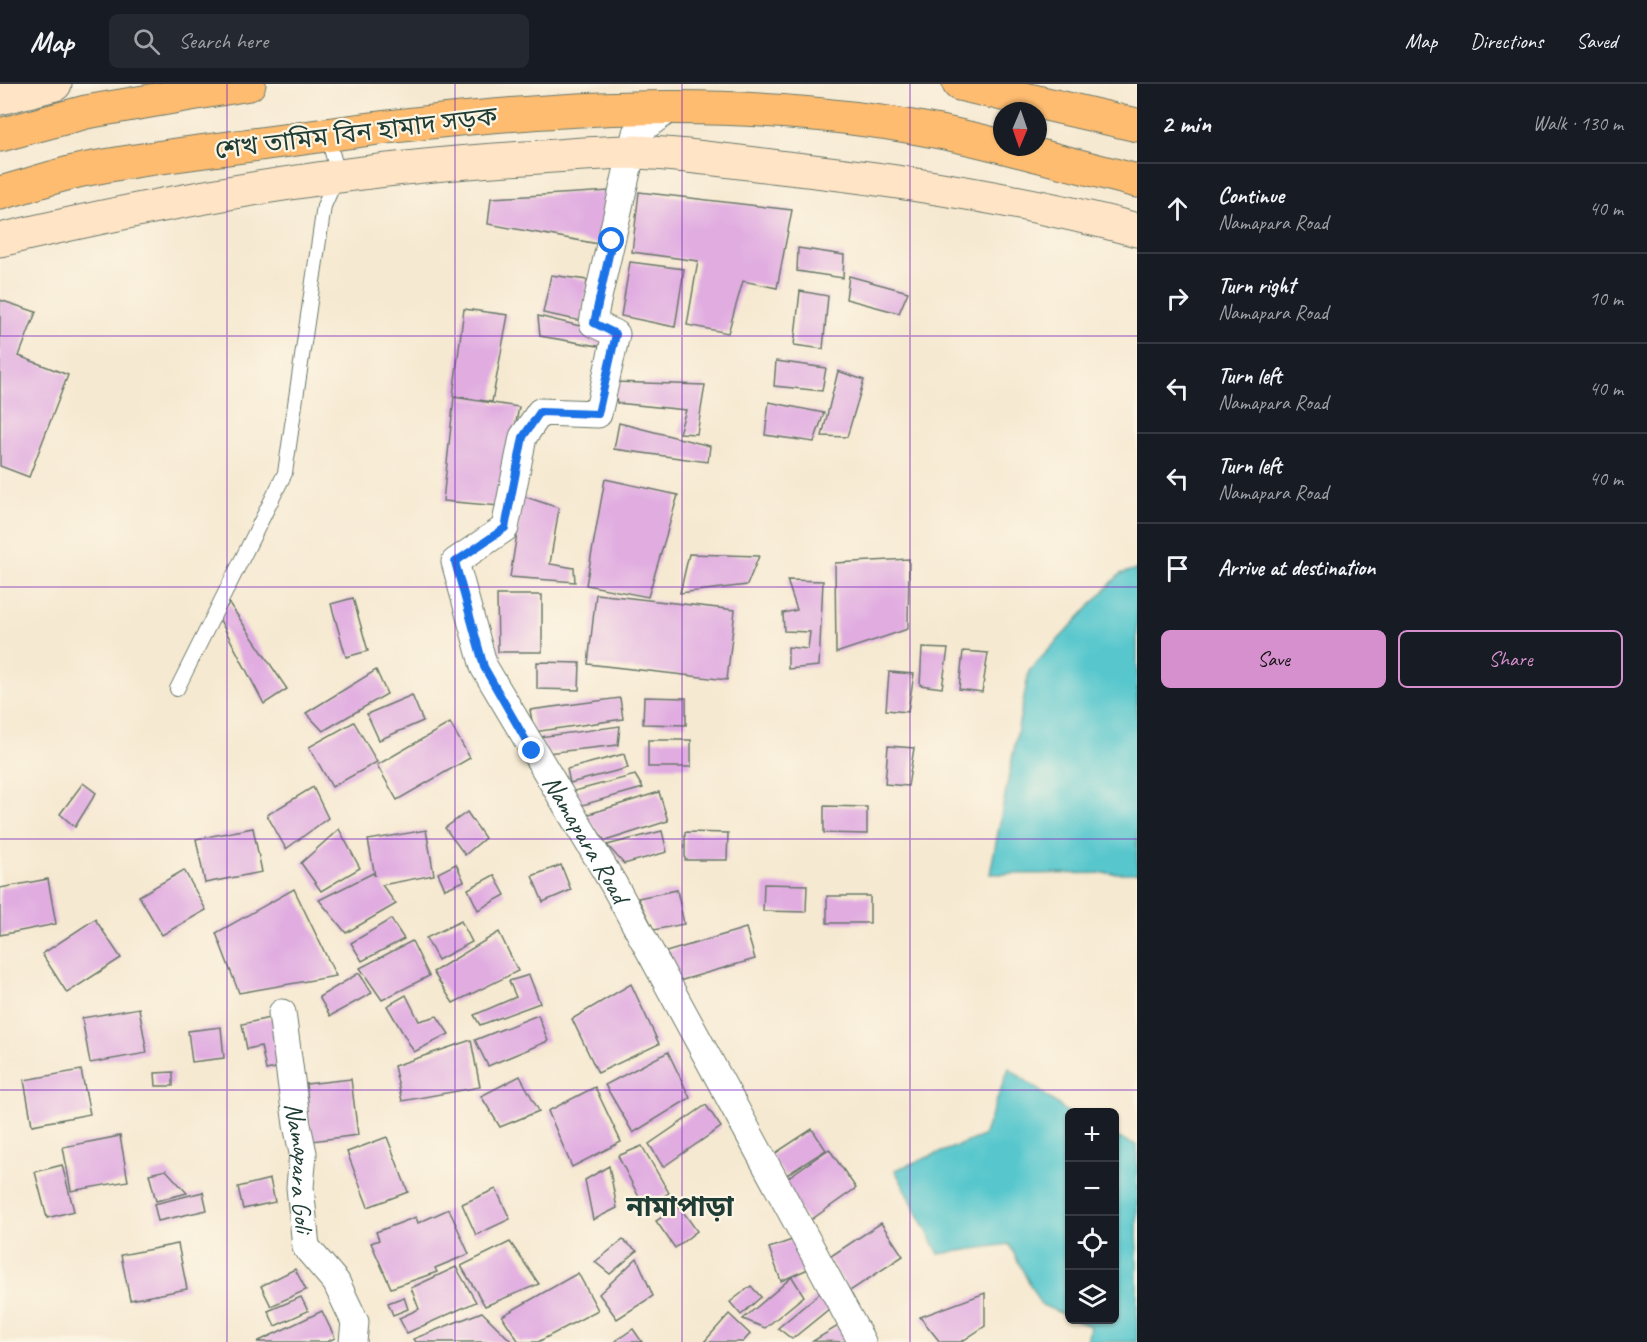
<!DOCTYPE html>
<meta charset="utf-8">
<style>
:root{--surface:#171b24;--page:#242831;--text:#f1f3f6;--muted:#9ea1a6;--line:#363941;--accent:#d690ce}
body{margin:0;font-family:Caveat,"Noto Sans Bengali",sans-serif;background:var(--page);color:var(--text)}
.controls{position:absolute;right:18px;bottom:18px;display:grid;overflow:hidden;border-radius:9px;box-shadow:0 2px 4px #0004}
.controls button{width:54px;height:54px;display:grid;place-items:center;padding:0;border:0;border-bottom:2px solid var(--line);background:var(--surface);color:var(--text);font:30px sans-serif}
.compass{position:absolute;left:993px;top:18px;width:54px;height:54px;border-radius:50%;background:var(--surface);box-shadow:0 2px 4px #0004;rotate:182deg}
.stop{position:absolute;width:18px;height:18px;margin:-14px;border:4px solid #1a73e8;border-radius:50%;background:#fff}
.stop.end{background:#1a73e8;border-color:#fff;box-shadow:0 2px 6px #0008}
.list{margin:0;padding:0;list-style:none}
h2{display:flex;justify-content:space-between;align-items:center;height:78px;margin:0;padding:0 24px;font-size:26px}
h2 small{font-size:20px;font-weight:400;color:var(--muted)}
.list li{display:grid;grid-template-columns:39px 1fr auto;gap:18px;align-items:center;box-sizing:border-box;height:90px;padding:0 24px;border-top:2px solid var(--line)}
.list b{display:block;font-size:22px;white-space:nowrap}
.list p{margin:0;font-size:20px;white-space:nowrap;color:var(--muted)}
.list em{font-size:20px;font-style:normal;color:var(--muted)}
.actions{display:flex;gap:12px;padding:18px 24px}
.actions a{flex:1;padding:14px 0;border:2px solid var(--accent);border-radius:9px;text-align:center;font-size:21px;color:var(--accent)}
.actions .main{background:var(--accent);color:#111}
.icon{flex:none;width:33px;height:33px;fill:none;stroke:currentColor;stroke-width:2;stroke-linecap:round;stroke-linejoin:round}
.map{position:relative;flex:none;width:1137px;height:1258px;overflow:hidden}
header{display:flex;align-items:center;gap:36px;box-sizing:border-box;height:84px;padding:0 30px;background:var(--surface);border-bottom:2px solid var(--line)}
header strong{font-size:28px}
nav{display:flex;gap:33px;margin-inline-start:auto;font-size:21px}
.search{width:420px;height:54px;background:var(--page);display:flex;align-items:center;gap:15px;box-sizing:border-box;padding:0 21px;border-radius:9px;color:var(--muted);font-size:22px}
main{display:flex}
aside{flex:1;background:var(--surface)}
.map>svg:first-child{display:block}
.water{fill:#59c7cd;stroke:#3c8280;stroke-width:1.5}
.building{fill:#e1ade1}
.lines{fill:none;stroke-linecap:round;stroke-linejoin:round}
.lane-casing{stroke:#6a796b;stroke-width:16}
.street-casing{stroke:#6a796b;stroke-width:29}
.secondary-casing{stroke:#6a796b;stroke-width:35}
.primary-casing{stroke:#6a796b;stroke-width:35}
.lane{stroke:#fff;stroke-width:14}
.street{stroke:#fff;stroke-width:27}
.secondary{stroke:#ffe4c6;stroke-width:33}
.primary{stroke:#febc70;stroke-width:33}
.route{stroke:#1a73e8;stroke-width:8}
.grid{fill:none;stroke:#7b2cbf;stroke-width:1.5;stroke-opacity:0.55}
.labels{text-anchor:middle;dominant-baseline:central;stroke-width:4.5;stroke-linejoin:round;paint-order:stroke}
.street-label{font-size:26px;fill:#1f3d34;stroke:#fcf5e5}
.quarter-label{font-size:28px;font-weight:bold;fill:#1f3d34;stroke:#fcf5e5}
</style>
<header>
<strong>Map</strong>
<div class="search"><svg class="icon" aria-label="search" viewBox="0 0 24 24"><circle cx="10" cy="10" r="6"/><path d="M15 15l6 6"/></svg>Search here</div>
<nav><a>Map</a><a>Directions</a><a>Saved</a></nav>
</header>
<main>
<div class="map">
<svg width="1137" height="1258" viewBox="0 0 1137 1258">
<rect width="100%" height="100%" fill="#fcf5e5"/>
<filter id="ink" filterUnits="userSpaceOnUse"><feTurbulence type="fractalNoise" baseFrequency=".0167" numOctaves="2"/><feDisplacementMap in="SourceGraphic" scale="12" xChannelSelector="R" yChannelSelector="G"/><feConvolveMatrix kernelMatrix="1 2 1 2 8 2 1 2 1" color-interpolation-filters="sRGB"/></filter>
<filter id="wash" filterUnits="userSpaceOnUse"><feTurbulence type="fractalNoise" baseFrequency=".008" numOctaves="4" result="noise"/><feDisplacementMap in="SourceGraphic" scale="24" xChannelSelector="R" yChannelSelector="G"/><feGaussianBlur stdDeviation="1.35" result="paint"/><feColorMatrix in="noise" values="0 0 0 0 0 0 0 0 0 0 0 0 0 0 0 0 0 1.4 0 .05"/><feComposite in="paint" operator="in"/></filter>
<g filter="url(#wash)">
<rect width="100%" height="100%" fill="#f6e9d1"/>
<!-- water -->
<g class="water">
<path d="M 1137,485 L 1137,789 L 990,790 L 1029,587 L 1120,490 Z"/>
<path d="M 1009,984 L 1069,1029 L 1069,1233 L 1040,1220 L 1009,1160 L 939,1170 L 895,1086 L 983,1052 Z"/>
<path d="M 1115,1053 L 1137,1061 L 1137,1258 L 1087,1258 L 1090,1242 L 1075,1236 L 1114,1236 Z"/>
</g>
<g id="blocks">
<!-- building -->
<g class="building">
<path d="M 610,107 L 604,161 L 488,140 L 491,114 Z"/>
<path d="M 639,108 L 792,126 L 777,204 L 743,197 L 728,249 L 687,241 L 698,177 L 632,168 Z"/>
<path d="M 798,164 L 844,171 L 843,194 L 797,187 Z"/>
<path d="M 630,178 L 684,185 L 675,243 L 621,232 Z"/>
<path d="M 551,191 L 587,196 L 582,237 L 543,229 Z"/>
<path d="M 849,192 L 908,208 L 899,229 L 846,215 Z"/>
<path d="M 800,207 L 828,212 L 823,265 L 794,261 Z"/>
<path d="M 0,216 L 36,228 L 19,272 L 68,291 L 29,393 L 0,382 Z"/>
<path d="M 464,225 L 508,231 L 492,318 L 453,312 Z"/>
<path d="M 538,232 L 580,242 L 604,256 L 604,263 L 540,252 Z"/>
<path d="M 776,277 L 826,284 L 822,307 L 774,302 Z"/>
<path d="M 838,287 L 864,296 L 847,353 L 822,352 Z"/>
<path d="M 613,298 L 705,301 L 697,350 L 679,349 L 686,326 L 617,319 Z"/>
<path d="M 454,313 L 519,323 L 500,422 L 443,417 Z"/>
<path d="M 769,318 L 824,329 L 814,358 L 765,351 Z"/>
<path d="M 619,339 L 710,362 L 708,378 L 614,365 Z"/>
<path d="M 605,395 L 678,411 L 648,513 L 586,501 Z"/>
<path d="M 523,412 L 559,424 L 550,480 L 574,484 L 575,498 L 510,493 Z"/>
<path d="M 689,470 L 759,472 L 747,501 L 680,509 Z"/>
<path d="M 909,475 L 908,545 L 836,569 L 835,479 Z"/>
<path d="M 787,496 L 823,497 L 819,582 L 788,585 L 788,563 L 808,565 L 810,548 L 784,547 L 783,529 L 797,526 Z"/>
<path d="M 596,510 L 735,526 L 727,596 L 588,580 Z"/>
<path d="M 497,511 L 542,511 L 542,568 L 498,568 Z"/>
<path d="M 353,514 L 368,567 L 346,573 L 331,520 Z"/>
<path d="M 229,519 L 287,605 L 264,620 L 219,534 Z"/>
<path d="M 922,564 L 948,565 L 942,604 L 920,601 Z"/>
<path d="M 963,567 L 988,569 L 982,608 L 959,605 Z"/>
<path d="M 537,578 L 580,579 L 579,606 L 537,605 Z"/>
<path d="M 376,586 L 387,610 L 323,647 L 306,629 Z"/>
<path d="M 889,588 L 914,590 L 908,628 L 886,626 Z"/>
<path d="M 412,611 L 423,637 L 379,656 L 367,630 Z"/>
<path d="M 644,613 L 686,614 L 686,641 L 643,640 Z"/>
<path d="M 620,614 L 623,635 L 534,648 L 530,626 Z"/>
<path d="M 354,638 L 377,678 L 332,703 L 309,663 Z"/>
<path d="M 450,639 L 470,674 L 397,716 L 377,681 Z"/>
<path d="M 620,642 L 618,661 L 547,669 L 539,653 Z"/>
<rect x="648" y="656" width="43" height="27"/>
<path d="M 888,662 L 914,664 L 908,702 L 885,700 Z"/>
<path d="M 624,670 L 628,684 L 570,699 L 567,685 Z"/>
<path d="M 635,691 L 643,704 L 572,724 L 563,710 Z"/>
<path d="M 83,699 L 96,709 L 75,743 L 60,730 Z"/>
<path d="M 313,703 L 328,734 L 286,765 L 267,731 Z"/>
<path d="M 659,708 L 668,737 L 605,757 L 586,731 Z"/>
<path d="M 824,722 L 867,723 L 867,750 L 824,749 Z"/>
<path d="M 467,728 L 485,754 L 465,771 L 445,744 Z"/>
<path d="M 253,744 L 262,788 L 205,799 L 196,755 Z"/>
<path d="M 339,745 L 360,784 L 321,807 L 301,779 Z"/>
<path d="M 426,746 L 434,791 L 382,801 L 396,820 L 346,849 L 319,816 L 373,789 L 375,792 L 368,756 Z"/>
<path d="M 662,747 L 667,768 L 624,780 L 607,761 Z"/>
<path d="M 685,748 L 728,749 L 727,776 L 685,776 Z"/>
<path d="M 456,780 L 464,797 L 445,805 L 438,789 Z"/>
<path d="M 561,781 L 571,806 L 543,818 L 532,792 Z"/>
<path d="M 184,786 L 206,826 L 162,851 L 139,812 Z"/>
<path d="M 494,791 L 505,811 L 478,826 L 468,805 Z"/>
<path d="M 48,795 L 56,840 L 0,851 L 0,804 Z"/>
<path d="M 764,800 L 807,801 L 806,828 L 763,827 Z"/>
<path d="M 294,805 L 336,892 L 239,909 L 216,849 Z"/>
<path d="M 677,806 L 684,840 L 654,846 L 638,814 Z"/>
<rect x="827" y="812" width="43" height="27"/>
<path d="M 95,835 L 121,874 L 67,909 L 42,870 Z"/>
<path d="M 391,835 L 404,855 L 362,877 L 351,859 Z"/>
<path d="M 461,837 L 472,858 L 438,876 L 426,854 Z"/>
<path d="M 746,844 L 755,875 L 672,899 L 663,869 Z"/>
<path d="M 499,848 L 518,887 L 453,919 L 433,888 Z"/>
<path d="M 412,857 L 429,892 L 382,916 L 360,884 Z"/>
<path d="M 359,889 L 372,909 L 330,932 L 319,913 Z"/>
<path d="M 529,891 L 540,919 L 480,941 L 474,931 L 516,913 L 509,897 Z"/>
<path d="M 631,900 L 659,960 L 598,989 L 572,935 Z"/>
<path d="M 406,911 L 419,937 L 437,932 L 449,950 L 414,968 L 387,922 Z"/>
<path d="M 139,924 L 147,969 L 90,979 L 82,934 Z"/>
<path d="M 538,931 L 548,957 L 488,982 L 475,956 Z"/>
<path d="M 274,933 L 285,982 L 266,986 L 261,962 L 247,965 L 242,940 Z"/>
<path d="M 221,943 L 224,974 L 192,978 L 188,947 Z"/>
<path d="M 471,956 L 480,1003 L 402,1017 L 394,982 Z"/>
<path d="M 668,968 L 690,1014 L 633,1049 L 605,1001 Z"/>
<path d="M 81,986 L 90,1030 L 32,1041 L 24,996 Z"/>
<path d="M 173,988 L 173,1002 L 156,1002 L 155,989 Z"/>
<path d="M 520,992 L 539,1027 L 500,1043 L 481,1012 Z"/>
<path d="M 351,995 L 358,1051 L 312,1057 L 306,1000 Z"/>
<path d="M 595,1003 L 621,1058 L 572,1083 L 548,1027 Z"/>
<path d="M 706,1021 L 721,1043 L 663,1083 L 649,1060 Z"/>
<path d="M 812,1045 L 826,1066 L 785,1092 L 771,1072 Z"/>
<path d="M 120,1052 L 128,1097 L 71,1107 L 63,1063 Z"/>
<path d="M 387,1053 L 408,1108 L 368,1123 L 347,1068 Z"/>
<path d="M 642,1062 L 669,1109 L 644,1123 L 618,1072 Z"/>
<path d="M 829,1065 L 856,1104 L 808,1138 L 780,1099 Z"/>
<path d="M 62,1081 L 74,1127 L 47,1134 L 35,1088 Z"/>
<path d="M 609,1082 L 617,1124 L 593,1136 L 585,1096 Z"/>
<path d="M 166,1086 L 187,1109 L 156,1117 L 149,1090 Z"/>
<path d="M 270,1095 L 275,1118 L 243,1125 L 238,1103 Z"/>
<path d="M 496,1105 L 510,1135 L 476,1151 L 462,1120 Z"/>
<path d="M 203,1108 L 207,1126 L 158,1137 L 154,1120 Z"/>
<path d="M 679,1122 L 697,1147 L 675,1164 L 656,1137 Z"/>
<path d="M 449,1125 L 469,1170 L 435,1184 L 437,1188 L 391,1204 L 371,1159 L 379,1156 L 376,1148 L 416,1133 L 418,1139 Z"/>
<path d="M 881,1139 L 903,1172 L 850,1207 L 828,1174 Z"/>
<path d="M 795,1155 L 808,1185 L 781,1197 L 769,1164 Z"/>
<path d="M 623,1156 L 637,1167 L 610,1190 L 595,1178 Z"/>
<path d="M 510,1158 L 539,1200 L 485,1222 L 461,1182 Z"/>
<path d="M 178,1160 L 187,1205 L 130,1216 L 121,1171 Z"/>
<path d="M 637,1174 L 653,1212 L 617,1235 L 599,1210 Z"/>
<path d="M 456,1183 L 476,1218 L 407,1249 L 399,1234 L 419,1225 L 411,1204 Z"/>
<path d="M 295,1185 L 306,1206 L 271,1222 L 261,1202 Z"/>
<path d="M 578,1189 L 598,1226 L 538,1258 L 519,1258 L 502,1232 Z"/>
<path d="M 792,1193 L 804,1212 L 765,1244 L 743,1235 Z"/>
<path d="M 751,1202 L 761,1213 L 741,1231 L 730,1218 Z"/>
<path d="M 820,1209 L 829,1225 L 792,1255 L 778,1244 Z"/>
<path d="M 985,1209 L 985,1242 L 961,1258 L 940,1258 L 920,1233 Z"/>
<path d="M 301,1213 L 308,1227 L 275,1242 L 268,1227 Z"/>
<path d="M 404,1213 L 408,1225 L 393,1231 L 388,1219 Z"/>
<path d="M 322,1227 L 335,1254 L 327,1258 L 257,1258 Z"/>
<path d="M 482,1228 L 512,1258 L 415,1258 L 413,1255 Z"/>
<path d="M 729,1230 L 750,1250 L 743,1258 L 704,1258 Z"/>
<path d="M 843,1239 L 855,1258 L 813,1257 Z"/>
<path d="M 633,1245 L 642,1258 L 614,1258 Z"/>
</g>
</g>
</g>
<g filter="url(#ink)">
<use href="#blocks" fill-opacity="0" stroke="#6a796b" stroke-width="1.5"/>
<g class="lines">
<defs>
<path id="lane" d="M 177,605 L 285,389 L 324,122 L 338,90 L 327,50"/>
<g id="street">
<path id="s1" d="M 672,23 L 636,49 L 596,222 L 593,239 L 616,250 L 598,330 L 540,328 L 523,353 L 505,444 L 455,478 L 484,583 L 614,801 L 862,1258"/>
<path id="s2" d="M 282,929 L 297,1041 L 303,1069 L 300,1103 L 306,1163 L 336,1198 L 355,1238 L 353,1258"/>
</g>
<g id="secondary">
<path d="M 0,14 L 55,0"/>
<path d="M 0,156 C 173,115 347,84 525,74 C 561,72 598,68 635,68 C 683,70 731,77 779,83 C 899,96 1020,115 1137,146"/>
</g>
<g id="primary">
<path d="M 959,0 L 1137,41"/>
<path d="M 0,51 L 86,28 L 249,0"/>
<path d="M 1005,63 L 1137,97"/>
<path d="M 0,109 C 31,101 62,89 93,84 C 158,72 224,65 290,56 C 525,22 769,2 1002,62"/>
</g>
</defs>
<!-- lane casing -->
<use href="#lane" class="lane-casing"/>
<!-- street casing -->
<use href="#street" class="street-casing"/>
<!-- secondary casing -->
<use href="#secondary" class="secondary-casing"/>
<!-- primary casing -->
<use href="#primary" class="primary-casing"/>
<!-- lane -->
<use href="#lane" class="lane"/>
<!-- street -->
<use href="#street" class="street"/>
<!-- secondary -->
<use href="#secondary" class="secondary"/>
<!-- primary -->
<use href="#primary" class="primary"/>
</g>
</g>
<g class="lines" filter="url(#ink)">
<!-- route -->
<path class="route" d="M 532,667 L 484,583 L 455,478 L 505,444 L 523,353 L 540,328 L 598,330 L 616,250 L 594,239 L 612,157"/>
</g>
<!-- grid -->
<path class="grid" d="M 227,0 L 227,1258M 455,0 L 455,1258M 682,0 L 682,1258M 910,0 L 910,1258M 0,252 L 1137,252M 0,503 L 1137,503M 0,755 L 1137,755M 0,1006 L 1137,1006"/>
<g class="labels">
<!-- street labels -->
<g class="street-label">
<text transform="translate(356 49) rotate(-7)">শেখ তামিম বিন হামাদ সড়ক</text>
<text stroke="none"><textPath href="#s1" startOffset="897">Namapara Road</textPath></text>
<text stroke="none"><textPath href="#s2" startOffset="156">Namapara Goli</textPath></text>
</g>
<!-- quarter labels -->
<g class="quarter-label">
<text x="680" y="1122">নামাপাড়া</text>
</g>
</g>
</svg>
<div class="controls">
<button>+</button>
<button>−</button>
<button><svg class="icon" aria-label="locate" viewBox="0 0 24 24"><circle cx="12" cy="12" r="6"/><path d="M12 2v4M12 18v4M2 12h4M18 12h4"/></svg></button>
<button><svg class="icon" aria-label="layers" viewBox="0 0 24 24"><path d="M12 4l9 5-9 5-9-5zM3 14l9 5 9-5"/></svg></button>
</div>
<svg class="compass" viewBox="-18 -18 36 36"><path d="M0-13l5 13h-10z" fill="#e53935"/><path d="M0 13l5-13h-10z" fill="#9ea1a6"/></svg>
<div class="stop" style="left:612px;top:157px"></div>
<div class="stop end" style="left:532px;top:667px"></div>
</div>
<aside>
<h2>2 min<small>Walk · 130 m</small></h2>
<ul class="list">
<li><svg class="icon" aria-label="ahead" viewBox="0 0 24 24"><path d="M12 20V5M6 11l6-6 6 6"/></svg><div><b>Continue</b><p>Namapara Road</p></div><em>40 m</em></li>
<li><svg class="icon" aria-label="right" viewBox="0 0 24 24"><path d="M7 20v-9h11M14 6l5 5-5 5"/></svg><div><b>Turn right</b><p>Namapara Road</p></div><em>10 m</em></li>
<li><svg class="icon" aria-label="left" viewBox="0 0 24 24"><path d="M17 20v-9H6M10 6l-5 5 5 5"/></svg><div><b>Turn left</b><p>Namapara Road</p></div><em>40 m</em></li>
<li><svg class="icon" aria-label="left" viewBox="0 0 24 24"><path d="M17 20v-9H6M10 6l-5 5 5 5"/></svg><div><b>Turn left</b><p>Namapara Road</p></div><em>40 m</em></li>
<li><svg class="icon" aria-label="arrive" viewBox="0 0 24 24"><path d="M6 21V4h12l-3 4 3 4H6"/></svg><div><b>Arrive at destination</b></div></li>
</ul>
<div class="actions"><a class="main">Save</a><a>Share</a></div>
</aside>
</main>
